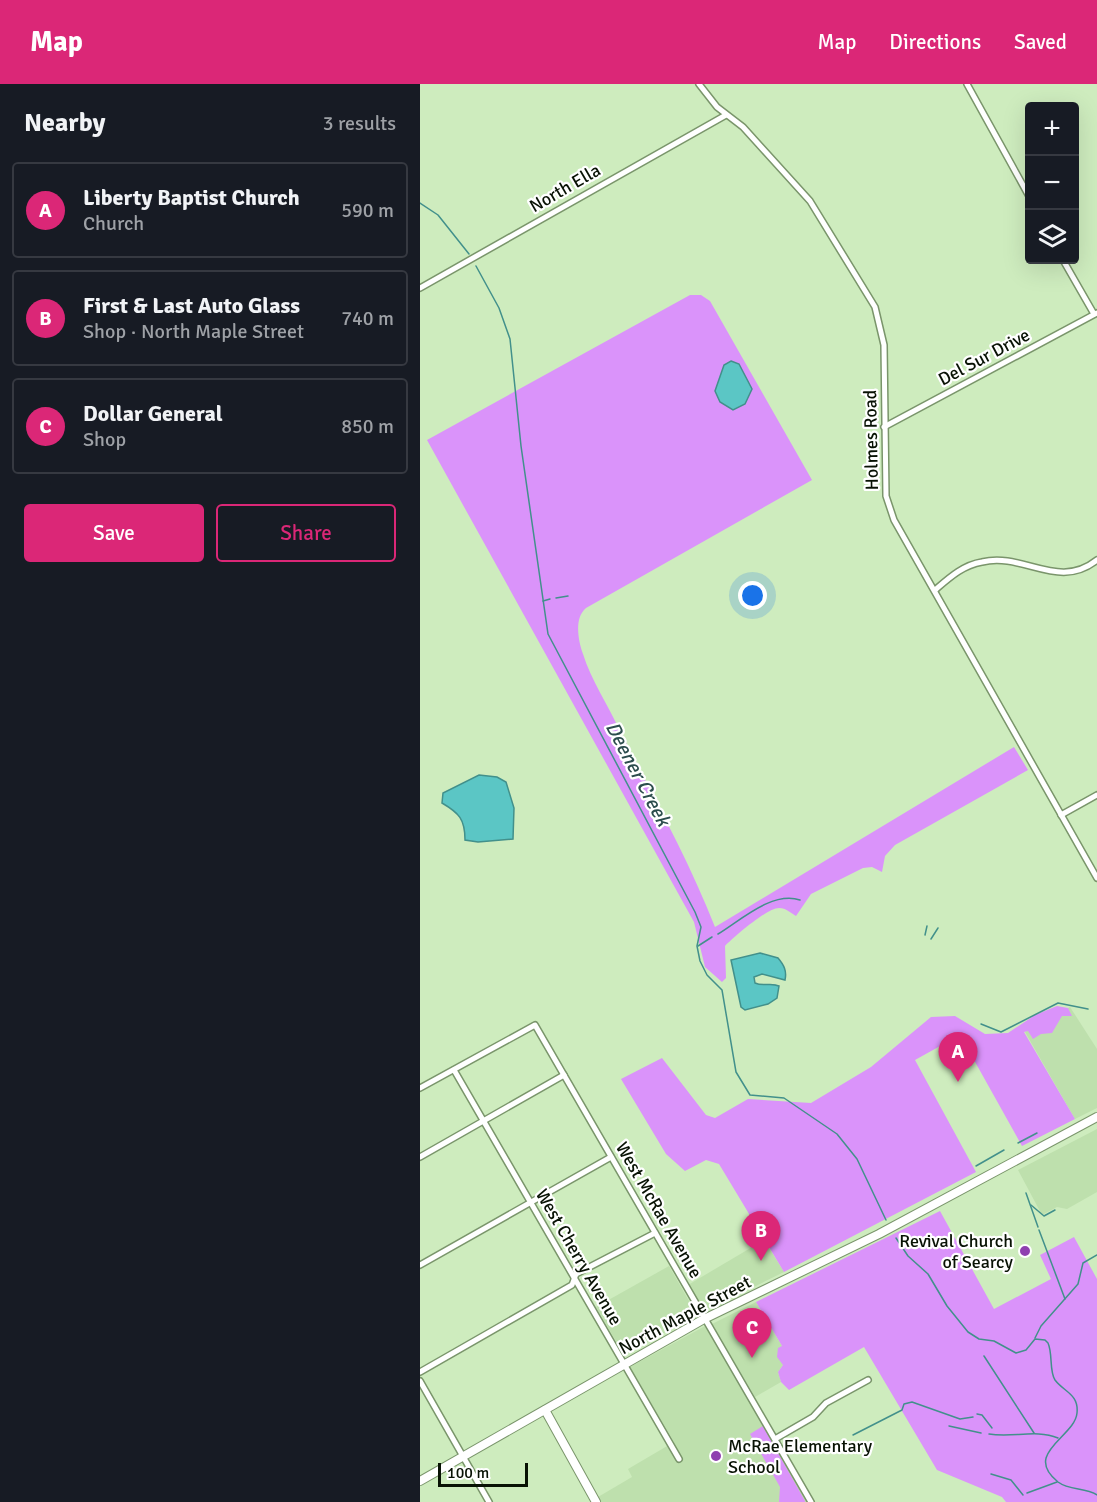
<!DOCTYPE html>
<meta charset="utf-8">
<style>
:root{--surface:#171b24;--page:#20242c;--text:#f1f3f6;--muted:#9ea1a6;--line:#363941;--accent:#db2777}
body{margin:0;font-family:Signika,sans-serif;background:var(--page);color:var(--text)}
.controls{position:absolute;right:18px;top:18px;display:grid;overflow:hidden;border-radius:6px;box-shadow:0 6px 24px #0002}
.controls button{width:54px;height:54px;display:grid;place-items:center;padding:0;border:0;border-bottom:2px solid var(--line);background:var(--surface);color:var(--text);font:30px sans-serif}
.scale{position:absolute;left:18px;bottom:15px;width:90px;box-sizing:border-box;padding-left:6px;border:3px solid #081204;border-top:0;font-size:16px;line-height:21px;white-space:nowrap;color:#081204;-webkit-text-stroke:4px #fff;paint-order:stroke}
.you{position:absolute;left:333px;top:512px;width:21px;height:21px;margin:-15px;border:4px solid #fff;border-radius:50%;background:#1a73e8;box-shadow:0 0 0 9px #1a73e833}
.badge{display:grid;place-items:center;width:39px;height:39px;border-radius:50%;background:var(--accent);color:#fff;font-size:20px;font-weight:700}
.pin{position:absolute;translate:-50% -50px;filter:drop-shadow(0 2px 3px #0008)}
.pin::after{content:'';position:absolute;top:32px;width:21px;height:18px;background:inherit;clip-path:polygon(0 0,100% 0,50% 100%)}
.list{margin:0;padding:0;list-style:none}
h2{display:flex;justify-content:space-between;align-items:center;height:78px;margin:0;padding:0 24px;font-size:26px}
h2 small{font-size:20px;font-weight:400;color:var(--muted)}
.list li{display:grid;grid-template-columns:39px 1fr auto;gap:18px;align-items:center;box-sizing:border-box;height:96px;margin:0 12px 12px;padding:0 12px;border:2px solid var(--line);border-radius:6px}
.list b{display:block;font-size:22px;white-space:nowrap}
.list p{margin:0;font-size:20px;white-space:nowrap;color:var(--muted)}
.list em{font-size:20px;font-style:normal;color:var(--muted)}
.actions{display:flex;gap:12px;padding:18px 24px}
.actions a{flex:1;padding:14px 0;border:2px solid var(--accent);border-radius:6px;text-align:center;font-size:21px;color:var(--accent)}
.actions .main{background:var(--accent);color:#fff}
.icon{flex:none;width:33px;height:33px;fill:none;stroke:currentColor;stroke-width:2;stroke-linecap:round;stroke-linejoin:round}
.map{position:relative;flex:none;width:677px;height:1418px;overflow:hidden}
header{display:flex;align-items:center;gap:36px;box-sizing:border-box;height:84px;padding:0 30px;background:var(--accent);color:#fff}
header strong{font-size:28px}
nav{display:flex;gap:33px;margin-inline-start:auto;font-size:21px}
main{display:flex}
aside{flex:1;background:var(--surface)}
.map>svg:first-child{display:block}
.built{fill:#bee0ad}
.green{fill:#da93fa}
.water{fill:#5bc6c5;stroke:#42908b;stroke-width:1.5}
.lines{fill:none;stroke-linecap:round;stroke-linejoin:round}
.stream{stroke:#42908b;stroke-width:1.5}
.street-casing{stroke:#7a956b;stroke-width:8}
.secondary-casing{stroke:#7a956b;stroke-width:10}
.street{stroke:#fff;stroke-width:5}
.secondary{stroke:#fff;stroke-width:8}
.poi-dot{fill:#8f40b0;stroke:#fff;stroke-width:2}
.labels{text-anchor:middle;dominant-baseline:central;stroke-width:4.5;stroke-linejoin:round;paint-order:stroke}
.street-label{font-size:18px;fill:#081204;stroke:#fff}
.poi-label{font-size:18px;fill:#081204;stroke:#fff;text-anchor:end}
.water-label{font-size:20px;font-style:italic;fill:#2c4d4d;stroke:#fff}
</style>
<header>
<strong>Map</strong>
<nav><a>Map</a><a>Directions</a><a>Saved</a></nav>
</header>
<main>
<aside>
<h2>Nearby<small>3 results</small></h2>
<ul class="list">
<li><span class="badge">A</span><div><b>Liberty Baptist Church</b><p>Church</p></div><em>590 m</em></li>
<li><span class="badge">B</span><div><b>First &amp; Last Auto Glass</b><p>Shop · North Maple Street</p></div><em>740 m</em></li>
<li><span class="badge">C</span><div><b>Dollar General</b><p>Shop</p></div><em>850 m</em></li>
</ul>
<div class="actions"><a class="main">Save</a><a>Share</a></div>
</aside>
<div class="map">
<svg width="677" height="1418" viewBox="0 0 677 1418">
<rect width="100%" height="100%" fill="#ceecbe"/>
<!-- built -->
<g class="built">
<path d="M 650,923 L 677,965 L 677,1024 L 655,1035 L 605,948 Z"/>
<path d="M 677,1045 L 677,1108 L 647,1125 L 637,1123 L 622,1131 L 598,1086 Z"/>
<path d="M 344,1156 L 364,1188 L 283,1228 L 268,1201 Z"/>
<path d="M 249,1182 L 277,1231 L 204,1271 L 176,1223 Z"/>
<path d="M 336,1218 L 362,1262 L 363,1281 L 358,1288 L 361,1298 L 335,1313 L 292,1240 Z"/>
<path d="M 285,1242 L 388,1418 L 181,1418 L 178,1413 L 212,1393 L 208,1385 L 254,1358 L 210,1283 Z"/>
</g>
<!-- green -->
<g class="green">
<path d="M 270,211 L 281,211 L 290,217 L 392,396 L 166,524 C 154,534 158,556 163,570 C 171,596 188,621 199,645 C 232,711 268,774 295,843 L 594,663 L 608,686 L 475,761 L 465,772 L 462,788 L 452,783 L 443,784 L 391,810 L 376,832 C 371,829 366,824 359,824 C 347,824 314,853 305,862 L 306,894 L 302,898 L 285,883 L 274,838 L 7,356 Z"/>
<path d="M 637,922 L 648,924 L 652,932 L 642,932 L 632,949 L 621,950 L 613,955 L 608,947 L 604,948 L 655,1035 L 602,1062 L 540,951 L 495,976 L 556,1088 L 364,1188 L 299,1080 L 286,1076 L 265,1087 L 246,1070 L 201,995 L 242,974 L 286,1031 L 295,1034 L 328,1015 L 391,1019 L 451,983 L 511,933 L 535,932 L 565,950 L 588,949 L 615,931 Z"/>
<path d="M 520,1127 L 574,1225 L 631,1195 L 620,1171 L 654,1153 L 677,1195 L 677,1418 L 586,1418 L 582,1413 L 517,1386 L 444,1263 L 369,1306 L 361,1298 L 358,1288 L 363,1281 L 357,1273 L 358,1264 L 362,1262 L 336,1218 Z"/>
<path d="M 343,1342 L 385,1417 L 385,1418 L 359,1418 L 360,1403 L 330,1350 Z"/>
</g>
<!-- water -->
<g class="water">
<path d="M 311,277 L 319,280 L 332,305 L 325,320 L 313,326 L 300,318 L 295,307 L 304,281 Z"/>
<path d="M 59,691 L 77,693 L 86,698 L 94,724 L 93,755 L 58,758 L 45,756 C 45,735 39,729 22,719 L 23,709 Z"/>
<path d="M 340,869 L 358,874 C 364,881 367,887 365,896 L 342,890 L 334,893 L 335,899 C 343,903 351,898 359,902 L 357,914 L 348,920 L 325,926 L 321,923 L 311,876 Z"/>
</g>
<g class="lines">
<!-- stream -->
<g class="stream">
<path d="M 0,119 L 18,131 L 49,170"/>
<path d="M 56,182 L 79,224 L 90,255 L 101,362 L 128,550 L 275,828 L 281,843 L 277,862 L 280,877 L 287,891 L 302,906 L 316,988 L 330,1011 L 364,1014 L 417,1050 L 437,1075 L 466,1136"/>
<path d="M 136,514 L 148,512"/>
<path d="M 123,517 L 130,515"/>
<path d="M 298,850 C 321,836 352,807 380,816"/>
<path d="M 505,851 L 507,842"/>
<path d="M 511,855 L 518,844"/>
<path d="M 278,862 L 292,853"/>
<path d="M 561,940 L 581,948 L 638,919 L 668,925"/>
<path d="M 598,1059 L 617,1049"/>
<path d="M 556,1082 L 584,1066"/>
<path d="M 606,1109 L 618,1143"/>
<path d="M 611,1121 L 624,1132 L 635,1126"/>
<path d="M 619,1146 L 645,1215"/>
<path d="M 476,1154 L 488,1172 L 508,1190 L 527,1222 L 548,1248 L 559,1255 L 574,1257 L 596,1269 L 606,1266 L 615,1255 L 625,1256 L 628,1259 C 633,1270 629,1287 635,1296 C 644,1308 659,1310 657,1329 C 655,1353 602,1369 638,1398 C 650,1407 665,1403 677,1411"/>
<path d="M 615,1254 L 621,1242 L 658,1200 L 663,1179 L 677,1171"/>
<path d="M 564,1272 L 614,1349"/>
<path d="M 557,1330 L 562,1331 L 572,1344"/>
<path d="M 529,1342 L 561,1349"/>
<path d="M 569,1350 C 593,1354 616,1345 638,1354"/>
<path d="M 433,1351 L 482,1326 L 484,1320 L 492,1318 L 540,1335 L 553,1333"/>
<path d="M 571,1390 L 591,1396 L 603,1411"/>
<path d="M 607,1409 L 637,1398"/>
</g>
<defs>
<g id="street">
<path d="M 279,0 L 297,23 L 323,43 L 390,117 L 455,223 L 464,261 L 466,412 L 474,436 L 677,794"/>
<path d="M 547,0 L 610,114"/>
<path d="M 643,176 L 674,230"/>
<path d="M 0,204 L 306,31"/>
<path d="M 464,343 L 677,229"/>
<path d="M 515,506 C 529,494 543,481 562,478 C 604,468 638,507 677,476"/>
<path d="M 641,731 L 677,711"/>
<path d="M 34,986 L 259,1375"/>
<path d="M 0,1004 L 115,941 L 391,1418"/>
<path d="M 0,1073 L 144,991"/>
<path d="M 0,1181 L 191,1073"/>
<path d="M 0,1288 L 152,1201 L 156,1190 L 235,1149"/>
<path d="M 0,1297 L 69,1418"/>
<path d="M 355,1355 L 393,1333 L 406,1319 L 448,1296"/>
</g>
<g id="secondary">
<path d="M 125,1326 L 176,1418"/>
<path d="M 0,1397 L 284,1235 L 459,1150 L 677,1033"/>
</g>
</defs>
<!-- street casing -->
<use href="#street" class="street-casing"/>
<!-- secondary casing -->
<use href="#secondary" class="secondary-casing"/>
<!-- street -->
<use href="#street" class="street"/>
<!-- secondary -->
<use href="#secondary" class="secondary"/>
</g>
<!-- markers -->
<g class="poi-dot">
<circle cx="605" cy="1167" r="6"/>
<circle cx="296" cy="1372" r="6"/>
</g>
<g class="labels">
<!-- street labels -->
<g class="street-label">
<text transform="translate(145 104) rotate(-30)">North Ella</text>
<text transform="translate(564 273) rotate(-28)">Del Sur Drive</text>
<text transform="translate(451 356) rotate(-91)">Holmes Road</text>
<text transform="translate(239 1126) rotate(60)">West McRae Avenue</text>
<text transform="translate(159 1173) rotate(60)">West Cherry Avenue</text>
<text transform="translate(265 1231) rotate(-28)">North Maple Street</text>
</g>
<!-- poi labels -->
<g class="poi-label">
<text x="593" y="1157">Revival Church<tspan x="593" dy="21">of Searcy</tspan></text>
<text x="308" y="1362" text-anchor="start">McRae Elementary<tspan x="308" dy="21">School</tspan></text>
</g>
<!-- water labels -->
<g class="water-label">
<text transform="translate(218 690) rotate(62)">Deener Creek</text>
</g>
</g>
</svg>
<div class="controls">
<button>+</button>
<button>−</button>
<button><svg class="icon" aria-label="layers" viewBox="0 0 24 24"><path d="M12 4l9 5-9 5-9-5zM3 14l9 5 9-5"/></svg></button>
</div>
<div class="scale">100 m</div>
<div class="you"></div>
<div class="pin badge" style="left:538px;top:998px">A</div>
<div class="pin badge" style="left:341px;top:1177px">B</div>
<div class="pin badge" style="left:332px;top:1274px">C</div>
</div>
</main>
